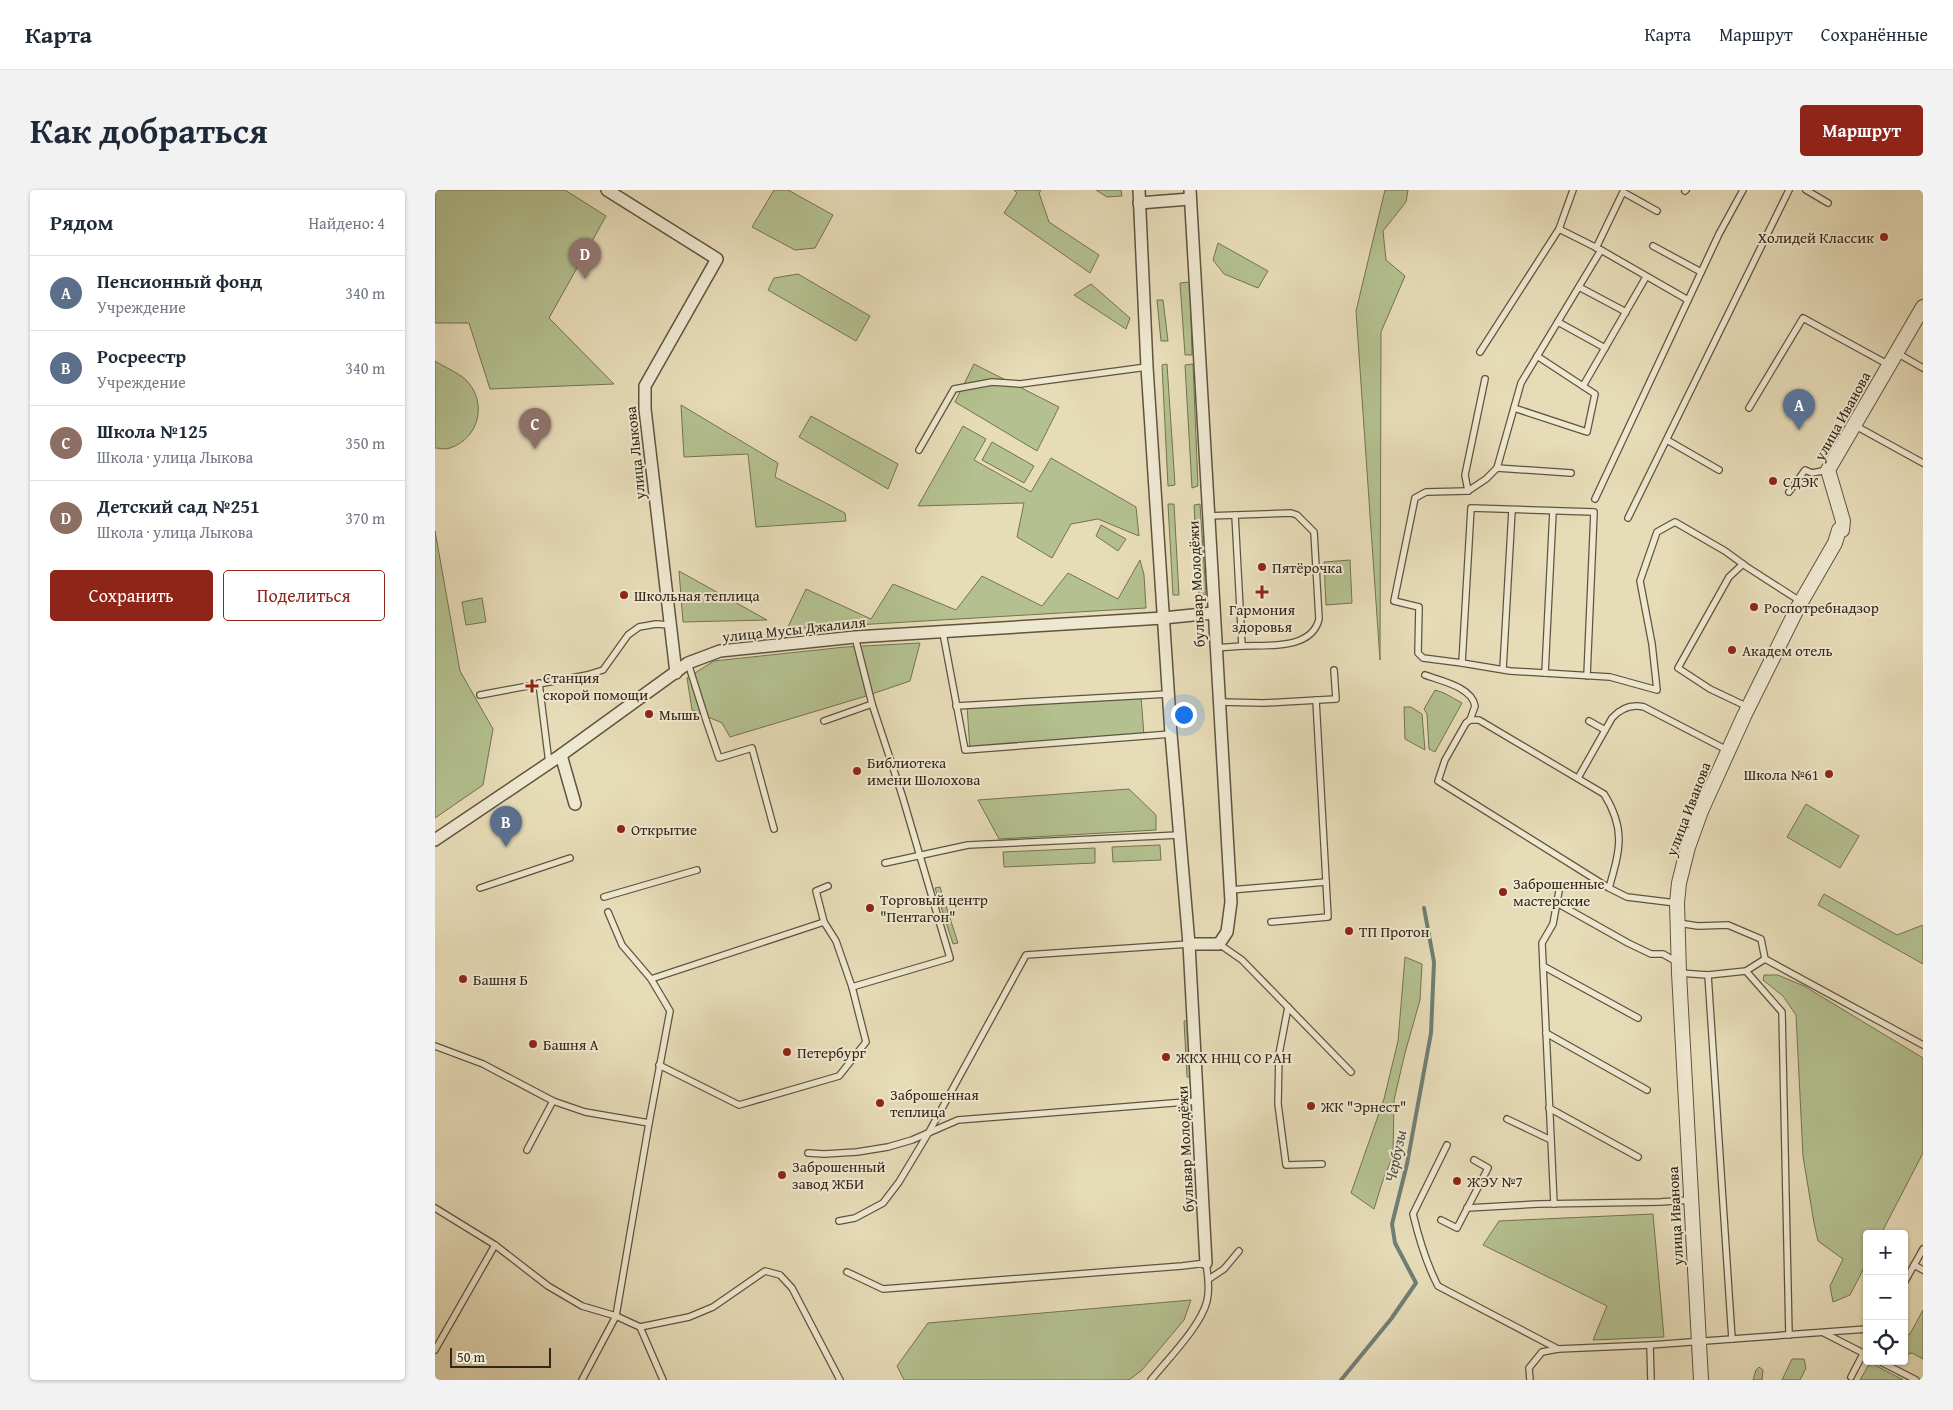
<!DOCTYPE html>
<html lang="ru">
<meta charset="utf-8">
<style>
:root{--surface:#fff;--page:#f2f2f3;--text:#1f2937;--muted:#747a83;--line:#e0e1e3;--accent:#8f2418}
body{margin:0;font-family:"Gentium Book Plus",serif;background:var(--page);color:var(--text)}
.controls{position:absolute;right:15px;bottom:15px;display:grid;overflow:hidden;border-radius:5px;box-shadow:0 1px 4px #0004}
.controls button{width:45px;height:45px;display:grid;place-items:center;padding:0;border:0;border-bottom:1px solid var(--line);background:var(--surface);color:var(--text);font:25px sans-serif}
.scale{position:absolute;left:15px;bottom:12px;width:101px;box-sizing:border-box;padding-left:5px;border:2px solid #322616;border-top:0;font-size:14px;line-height:18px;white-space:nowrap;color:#322616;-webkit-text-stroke:4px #efe8d1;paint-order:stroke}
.you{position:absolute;left:748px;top:524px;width:18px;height:18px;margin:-12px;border:4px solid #fff;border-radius:50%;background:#1a73e8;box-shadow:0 0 0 8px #1a73e833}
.badge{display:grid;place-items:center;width:32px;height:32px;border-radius:50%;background:var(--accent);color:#fff;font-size:16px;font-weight:700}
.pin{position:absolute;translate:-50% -41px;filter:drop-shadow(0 1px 2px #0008)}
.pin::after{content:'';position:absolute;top:26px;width:18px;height:15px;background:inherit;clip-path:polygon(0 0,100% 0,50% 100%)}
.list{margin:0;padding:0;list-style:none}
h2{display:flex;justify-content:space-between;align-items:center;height:65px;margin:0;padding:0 20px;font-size:21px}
h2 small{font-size:16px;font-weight:400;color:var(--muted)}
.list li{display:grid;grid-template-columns:32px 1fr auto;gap:15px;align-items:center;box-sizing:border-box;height:75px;padding:0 20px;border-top:1px solid var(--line)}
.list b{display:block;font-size:19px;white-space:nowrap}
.list p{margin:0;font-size:16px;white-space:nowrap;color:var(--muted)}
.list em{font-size:16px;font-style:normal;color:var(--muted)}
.actions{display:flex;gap:10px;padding:15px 20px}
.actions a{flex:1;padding:11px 0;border:1px solid var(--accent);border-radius:5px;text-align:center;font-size:18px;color:var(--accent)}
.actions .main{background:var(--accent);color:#fff}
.icon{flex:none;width:28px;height:28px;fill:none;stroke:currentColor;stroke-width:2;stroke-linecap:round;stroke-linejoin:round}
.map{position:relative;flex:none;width:1488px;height:1190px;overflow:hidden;border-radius:5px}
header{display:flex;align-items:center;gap:30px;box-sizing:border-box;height:70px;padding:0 25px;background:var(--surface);border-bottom:1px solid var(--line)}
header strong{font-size:24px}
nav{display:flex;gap:28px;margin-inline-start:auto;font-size:18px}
.intro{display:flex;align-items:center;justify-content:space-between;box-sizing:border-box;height:120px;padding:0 30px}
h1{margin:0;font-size:35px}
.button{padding:12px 22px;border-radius:5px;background:var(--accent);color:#fff;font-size:18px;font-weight:700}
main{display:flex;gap:30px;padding:0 30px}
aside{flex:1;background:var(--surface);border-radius:5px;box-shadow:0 1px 4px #0004}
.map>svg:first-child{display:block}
.green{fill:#b4c08f;stroke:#737352}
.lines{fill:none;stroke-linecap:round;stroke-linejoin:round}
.stream{stroke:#6f7f76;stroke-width:4}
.service-casing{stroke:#5f543e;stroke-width:8}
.minor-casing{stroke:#5f543e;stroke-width:14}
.tertiary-casing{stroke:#5f543e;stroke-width:16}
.service{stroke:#efe8d1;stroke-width:5.5}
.minor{stroke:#efe8d1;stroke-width:11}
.tertiary{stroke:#efe8d1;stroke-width:14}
.poi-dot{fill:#8f2418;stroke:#efe8d1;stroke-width:2}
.labels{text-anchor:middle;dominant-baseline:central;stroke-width:4;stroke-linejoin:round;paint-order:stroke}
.poi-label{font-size:15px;fill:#322616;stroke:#efe8d1;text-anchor:start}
.street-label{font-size:15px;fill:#322616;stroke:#efe8d1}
.water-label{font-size:16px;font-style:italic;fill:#4c4b3e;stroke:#efe8d1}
</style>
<header>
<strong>Карта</strong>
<nav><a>Карта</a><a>Маршрут</a><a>Сохранённые</a></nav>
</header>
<div class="intro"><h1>Как добраться</h1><a class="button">Маршрут</a></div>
<main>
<aside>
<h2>Рядом<small>Найдено: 4</small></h2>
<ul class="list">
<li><span class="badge" style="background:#5c6f8a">A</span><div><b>Пенсионный фонд</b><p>Учреждение</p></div><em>340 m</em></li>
<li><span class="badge" style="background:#5c6f8a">B</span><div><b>Росреестр</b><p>Учреждение</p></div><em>340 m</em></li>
<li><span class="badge" style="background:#8d6e63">C</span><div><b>Школа №125</b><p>Школа · улица Лыкова</p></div><em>350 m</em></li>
<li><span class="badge" style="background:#8d6e63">D</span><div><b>Детский сад №251</b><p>Школа · улица Лыкова</p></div><em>370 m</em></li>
</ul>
<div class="actions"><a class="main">Сохранить</a><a>Поделиться</a></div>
</aside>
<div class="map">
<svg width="1488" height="1190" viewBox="0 0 1488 1190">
<rect width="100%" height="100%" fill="#e7dcb8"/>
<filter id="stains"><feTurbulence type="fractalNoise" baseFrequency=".004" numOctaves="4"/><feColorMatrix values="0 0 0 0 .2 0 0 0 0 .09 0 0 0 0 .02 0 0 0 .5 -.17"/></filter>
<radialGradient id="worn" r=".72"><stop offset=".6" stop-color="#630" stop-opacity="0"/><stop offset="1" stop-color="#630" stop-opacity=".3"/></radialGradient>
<!-- green -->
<g class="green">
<path d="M 0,0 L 130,0 L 171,26 L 114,128 L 179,194 L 55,199 L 34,133 L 0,133 Z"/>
<path d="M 339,0 L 353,0 L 398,25 L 380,58 L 360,60 L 317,37 Z"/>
<path d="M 579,0 L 606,0 L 604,3 L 614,32 L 664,65 L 655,83 L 569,23 L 582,3 Z"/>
<path d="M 661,0 L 686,0 L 687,6 L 672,7 Z"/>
<path d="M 950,0 L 973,0 L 971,12 L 948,41 L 951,70 L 970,86 L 946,142 L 945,470 L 921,121 Z"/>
<path d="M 783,53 L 833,81 L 823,98 L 789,84 L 778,70 Z"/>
<path d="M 363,84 L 435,126 L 421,151 L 333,100 L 339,88 Z"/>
<path d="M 755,92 L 757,165 L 750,165 L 745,93 Z"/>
<path d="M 656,94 L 695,128 L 691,139 L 639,105 Z"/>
<path d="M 722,110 L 728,110 L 733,151 L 726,151 Z"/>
<path d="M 0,171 C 9,177 22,182 30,189 C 53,211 45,248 15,258 C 11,260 5,258 0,258 Z"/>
<path d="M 539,174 L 624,217 L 602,261 L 520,212 Z"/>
<path d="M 732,174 L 740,295 L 733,296 L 727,175 Z"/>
<path d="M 758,174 L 763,296 L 757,298 L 750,175 Z"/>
<path d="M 246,215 L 343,273 L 340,287 L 410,323 L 411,331 L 321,337 L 313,264 L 249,267 Z"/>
<path d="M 376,226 L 463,274 L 453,299 L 364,247 Z"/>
<path d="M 528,236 L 551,249 L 539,270 L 596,302 L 616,268 L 701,317 L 704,346 L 663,329 L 636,334 L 617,368 L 582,347 L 589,313 L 483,316 Z"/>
<path d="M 557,252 L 599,276 L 589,293 L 547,270 Z"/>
<path d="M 733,314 L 739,314 L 744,405 L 738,405 Z"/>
<path d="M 765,314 L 771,404 L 764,405 L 759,315 Z"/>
<path d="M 666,335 L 691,349 L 683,361 L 661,346 Z"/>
<path d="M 0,341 L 25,481 L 58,539 L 48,595 L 0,628 Z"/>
<path d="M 705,370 L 709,385 L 711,418 L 352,439 L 371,399 L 436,429 L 458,394 L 521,420 L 547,386 L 607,416 L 633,383 L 683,409 Z"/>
<path d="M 915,370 L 917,413 L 891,415 L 889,372 Z"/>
<path d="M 244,381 L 332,430 L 248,432 Z"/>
<path d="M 47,408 L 51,432 L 31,435 L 27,412 Z"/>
<path d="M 485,453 L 475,491 L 428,507 L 295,547 L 287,533 L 257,520 L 252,488 L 279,471 L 410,457 Z"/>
<path d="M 1000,500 L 1009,503 L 1027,513 L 1000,562 L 994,559 L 992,524 L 989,519 Z"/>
<path d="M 706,506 L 709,546 L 535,560 L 532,516 Z"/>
<path d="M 969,517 L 976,517 L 987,524 L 990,560 L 970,549 Z"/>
<path d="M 694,599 L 721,625 L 721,640 L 564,649 L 543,610 Z"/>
<path d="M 1371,614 L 1424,646 L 1405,678 L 1352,647 Z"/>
<path d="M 725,655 L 726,670 L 678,672 L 677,657 Z"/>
<path d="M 660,658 L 660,673 L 569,677 L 568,662 Z"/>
<path d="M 505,697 L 523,753 L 518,754 L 500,698 Z"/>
<path d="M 1389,704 L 1462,745 L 1488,735 L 1488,774 L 1383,715 Z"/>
<path d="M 970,767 L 987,774 L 985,810 L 970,863 L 959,910 L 958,965 L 947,993 L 939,1019 L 916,1003 L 949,909 L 963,851 Z"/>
<path d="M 1329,785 L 1343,785 L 1369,796 L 1488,868 L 1488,963 L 1446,1044 L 1432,1044 L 1432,1072 L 1415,1105 L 1398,1112 L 1395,1096 L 1408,1069 L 1383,1051 L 1379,1033 L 1368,966 L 1361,825 L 1348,806 L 1328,790 Z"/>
<path d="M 749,831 L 754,831 L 756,887 L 752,887 Z"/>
<path d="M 1218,1024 L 1229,1147 L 1158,1150 L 1172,1116 L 1048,1055 L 1064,1031 Z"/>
<path d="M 756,1110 L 749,1130 L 707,1180 L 694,1190 L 469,1190 L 462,1176 L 493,1133 Z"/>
<path d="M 1488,1120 L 1488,1169 L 1477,1163 L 1473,1164 L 1469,1172 L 1463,1174 L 1458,1171 L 1469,1171 L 1469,1146 L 1475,1144 Z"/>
<path d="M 1357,1169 L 1369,1169 L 1371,1178 L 1365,1190 L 1347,1190 Z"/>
<path d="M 1438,1174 L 1468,1190 L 1425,1190 L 1433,1176 Z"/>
<path d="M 1324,1177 L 1328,1180 L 1327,1190 L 1318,1190 L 1321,1180 Z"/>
</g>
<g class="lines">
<!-- stream -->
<path class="stream" d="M 906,1190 L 956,1129 L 981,1093 L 960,1053 L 957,1034 L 972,974 L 996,843 L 999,772 L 989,718"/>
<defs>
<g id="service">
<path d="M 1371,0 L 1393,13"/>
<path d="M 1250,1 L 1251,0"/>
<path d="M 1124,39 L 1166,60 L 1253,110"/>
<path d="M 1218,56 L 1266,82"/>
<path d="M 1161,58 L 1188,2 L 1222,21"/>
<path d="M 1144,97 L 1191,122"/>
<path d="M 1123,132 L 1170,158"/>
<path d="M 1045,162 L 1124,39 L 1138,0"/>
<path d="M 1462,163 L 1488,178"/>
<path d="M 1050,189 L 1030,285 L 1033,301 L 1051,289 L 1062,278"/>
<path d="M 1148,196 L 1211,87"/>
<path d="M 1079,218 L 1152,242 L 1160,204 L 1102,166"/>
<path d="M 1314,218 L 1368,128 L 1454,175"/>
<path d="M 1419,235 L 1488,273"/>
<path d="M 1232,250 L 1284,280"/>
<path d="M 484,260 L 519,199 L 557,192 L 585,194 L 712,177"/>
<path d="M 1136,283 L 1062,278 L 1086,193 L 1166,60"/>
<path d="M 1354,302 L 1370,280 L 1377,283 L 1392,280"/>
<path d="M 1160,309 L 1284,44 L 1308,0"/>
<path d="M 772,326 L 856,323 L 862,325 L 879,342 L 884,429 C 877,460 832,455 807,456 L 800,325"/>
<path d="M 1193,328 L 1354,0"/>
<path d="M 1308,374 L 1294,387 L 1243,478 L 1275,499 L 1313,517"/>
<path d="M 508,443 L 530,560 L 736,544"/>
<path d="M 780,458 L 807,456"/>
<path d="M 253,473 L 271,530 L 284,568 L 317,558 L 339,639"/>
<path d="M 1027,473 L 988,468 L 983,463 L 984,417 L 959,411 L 980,308 L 991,302 L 1033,301"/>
<path d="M 1068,479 L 1077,320"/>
<path d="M 1110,483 L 1118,321"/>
<path d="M 990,485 C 1006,491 1037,497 1040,516 L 1035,530"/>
<path d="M 1152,486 L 1159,322 L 1036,318 L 1027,473 L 1075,481 L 1175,487 L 1222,500 L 1217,454 L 1205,391 L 1222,342 L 1240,332 L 1290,361 L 1312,377 L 1365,411"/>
<path d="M 104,493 L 114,573"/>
<path d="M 45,505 L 152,485 L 168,480 L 193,445 L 204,437 L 221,434 L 235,435"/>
<path d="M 784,512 L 829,513 L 901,509 L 899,480"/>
<path d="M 521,516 L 733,504"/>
<path d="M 389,531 L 437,514"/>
<path d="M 1154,531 L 1170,540"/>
<path d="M 1143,588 L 1177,528 C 1186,518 1196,514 1209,517 L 1294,561"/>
<path d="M 450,673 L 533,655 L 744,645"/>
<path d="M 45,698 L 135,668"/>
<path d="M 1174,698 C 1185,660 1191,639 1169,604 L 1044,530 L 1035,530 L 1031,533 L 1010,570 L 1003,591 L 1174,698 L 1192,707 L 1241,713"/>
<path d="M 795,700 L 891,692"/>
<path d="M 169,707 L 262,680"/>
<path d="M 1122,713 L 1193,753 L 1216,764 L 1228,764 L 1242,772"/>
<path d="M 836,732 L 893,727 L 881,510"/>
<path d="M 1243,733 L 1263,736 L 1293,735 L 1326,749 L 1330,769 L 1311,781 L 1273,785 L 1244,783"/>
<path d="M 784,754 L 807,770 L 916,882"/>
<path d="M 1330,769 L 1488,855"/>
<path d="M 1108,776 L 1203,828"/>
<path d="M 1311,781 L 1347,822 L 1354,1145"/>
<path d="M 1273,785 L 1297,1149"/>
<path d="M 216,789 L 389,732"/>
<path d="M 417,797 L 515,768 L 467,605 L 437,514 L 420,447"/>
<path d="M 853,817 L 844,864 L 843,914 L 851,975 L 887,974"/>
<path d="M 1111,843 L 1212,900"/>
<path d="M 0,856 L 48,874 L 118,911 L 150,922 L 214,933"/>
<path d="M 224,875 L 304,915 L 404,886 L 431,852 L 417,797 L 401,751 L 389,732 L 381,701 L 393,696"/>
<path d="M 1114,918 L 1203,967"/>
<path d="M 1072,929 L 1116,950"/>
<path d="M 1012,955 L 978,1024 C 984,1049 991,1073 1003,1096 L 1123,1159"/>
<path d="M 92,960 L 118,911"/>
<path d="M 373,963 L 389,964 L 422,962 L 453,957 L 477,950 L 523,930 L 763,911"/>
<path d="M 1119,1014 L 1107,753 L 1118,734 L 1124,701"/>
<path d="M 0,1018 L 60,1055 L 113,1096 L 147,1116 L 181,1126 L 205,1137 L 254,1127 L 278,1117 L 330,1081 L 345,1085 L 357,1098 L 405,1190"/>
<path d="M 1032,1018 L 1103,1014 L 1225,1012 L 1255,1010"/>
<path d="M 1006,1030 L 1022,1038 L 1053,978 L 1039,970"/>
<path d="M 404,1031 L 420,1028 L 448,1013 L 464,992 L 494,942 L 591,765 L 754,754"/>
<path d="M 1479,1075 L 1488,1080"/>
<path d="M 412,1082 L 448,1099 L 747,1076 L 771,1073 C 773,1085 775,1099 772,1111 C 766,1136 732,1170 716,1190"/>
<path d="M 774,1089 L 789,1079 L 804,1061"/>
<path d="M 1469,1093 L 1488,1059"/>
<path d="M 205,1137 L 228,1190"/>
<path d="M 1389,1143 L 1432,1165"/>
<path d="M 1215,1155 L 1216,1190"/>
<path d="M 0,1160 L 60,1055"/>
<path d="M 1444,1171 L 1481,1190"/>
<path d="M 1416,1187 L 1428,1164"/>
<path d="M 147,1190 L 181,1126 L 214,933 L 235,821 L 216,789 L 187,755 L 173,722"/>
<path d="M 1095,1190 L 1094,1178 L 1107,1162 L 1123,1159 L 1215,1155 L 1432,1139"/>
</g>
<g id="minor">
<path d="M 172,0 L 282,69 L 210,196 L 210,219 L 241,483"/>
<path d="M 704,0 L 712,177 L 736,544 L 754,754 L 771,1073"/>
<path d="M 704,13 L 755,9"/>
<path d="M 126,565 L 140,614"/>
<path d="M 0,650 L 126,565 L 253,473 L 285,461 L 420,447 L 728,428 L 778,423"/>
<path d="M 754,754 L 784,754 L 792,742 L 796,712 L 755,0"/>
</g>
<path id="tertiary" d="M 1266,1190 L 1244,783 L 1242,713 L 1244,693 L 1253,657 L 1266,621 L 1309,526 L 1362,419 L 1400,353 L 1404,340 L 1407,340 L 1408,331 L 1393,280 L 1488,117"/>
</defs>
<!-- service casing -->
<use href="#service" class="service-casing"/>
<!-- minor casing -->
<use href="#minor" class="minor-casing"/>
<!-- tertiary casing -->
<use href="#tertiary" class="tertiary-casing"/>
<!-- service -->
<use href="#service" class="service"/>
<!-- minor -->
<use href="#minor" class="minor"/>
<!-- tertiary -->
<use href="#tertiary" class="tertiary"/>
</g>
<!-- markers -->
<g class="poi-dot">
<circle cx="1449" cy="47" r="5"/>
<circle cx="1338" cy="291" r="5"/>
<circle cx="827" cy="377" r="5"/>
<path d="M824.5 394.5h5v5h5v5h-5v5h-5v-5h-5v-5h5z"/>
<circle cx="189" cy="405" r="5"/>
<circle cx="1319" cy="417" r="5"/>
<circle cx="1297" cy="460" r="5"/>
<path d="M94.5 488.5h5v5h5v5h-5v5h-5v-5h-5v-5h5z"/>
<circle cx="214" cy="524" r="5"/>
<circle cx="422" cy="581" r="5"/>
<circle cx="1394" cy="584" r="5"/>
<circle cx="186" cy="639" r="5"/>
<circle cx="1068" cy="702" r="5"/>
<circle cx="435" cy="718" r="5"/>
<circle cx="914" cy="741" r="5"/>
<circle cx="28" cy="789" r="5"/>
<circle cx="98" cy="854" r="5"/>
<circle cx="352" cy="862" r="5"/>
<circle cx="731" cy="867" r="5"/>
<circle cx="445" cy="913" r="5"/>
<circle cx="876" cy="916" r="5"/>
<circle cx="347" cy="985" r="5"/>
<circle cx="1022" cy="991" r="5"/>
</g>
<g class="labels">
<!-- poi labels -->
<g class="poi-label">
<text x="1439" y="47" text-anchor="end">Холидей Классик</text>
<text x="1348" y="291">СДЭК</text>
<text x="837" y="377">Пятёрочка</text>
<text x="199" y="405">Школьная теплица</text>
<text x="1329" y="417">Роспотребнадзор</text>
<text x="827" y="419" text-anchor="middle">Гармония<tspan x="827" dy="17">здоровья</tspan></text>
<text x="1307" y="460">Академ отель</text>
<text x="108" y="487">Станция<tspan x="108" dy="17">скорой помощи</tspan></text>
<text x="224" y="524">Мышь</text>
<text x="432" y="572">Библиотека<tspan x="432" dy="17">имени Шолохова</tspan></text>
<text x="1384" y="584" text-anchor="end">Школа №61</text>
<text x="196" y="639">Открытие</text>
<text x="1078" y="693">Заброшенные<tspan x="1078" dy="17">мастерские</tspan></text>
<text x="445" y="709">Торговый центр<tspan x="445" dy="17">"Пентагон"</tspan></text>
<text x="924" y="741">ТП Протон</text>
<text x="38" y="789">Башня Б</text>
<text x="108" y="854">Башня А</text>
<text x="362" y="862">Петербург</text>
<text x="741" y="867">ЖКХ ННЦ СО РАН</text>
<text x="455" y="904">Заброшенная<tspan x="455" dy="17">теплица</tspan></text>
<text x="886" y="916">ЖК "Эрнест"</text>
<text x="357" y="976">Заброшенный<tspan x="357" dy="17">завод ЖБИ</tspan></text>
<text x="1032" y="991">ЖЭУ №7</text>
</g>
<!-- street labels -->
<g class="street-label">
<text transform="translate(1407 226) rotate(-61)">улица Иванова</text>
<text transform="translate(200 263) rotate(-96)">улица Лыкова</text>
<text transform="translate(761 394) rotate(-93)">бульвар Молодёжи</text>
<text transform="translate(359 439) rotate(-6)">улица Мусы Джалиля</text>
<text transform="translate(1253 619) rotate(-69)">улица Иванова</text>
<text transform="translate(750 959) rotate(-93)">бульвар Молодёжи</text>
<text transform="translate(1240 1026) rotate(-93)">улица Иванова</text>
</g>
<!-- water labels -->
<g class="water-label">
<text transform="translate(960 966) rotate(-78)">Чербузы</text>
</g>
</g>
<rect width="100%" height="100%" filter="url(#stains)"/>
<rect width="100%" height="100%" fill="url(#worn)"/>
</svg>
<div class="controls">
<button>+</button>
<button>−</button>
<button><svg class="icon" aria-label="locate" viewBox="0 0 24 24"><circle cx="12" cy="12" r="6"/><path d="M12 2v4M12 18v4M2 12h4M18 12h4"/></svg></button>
</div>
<div class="scale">50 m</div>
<div class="you"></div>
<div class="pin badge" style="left:1364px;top:240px;background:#5c6f8a">A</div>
<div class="pin badge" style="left:71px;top:657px;background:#5c6f8a">B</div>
<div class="pin badge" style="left:100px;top:259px;background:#8d6e63">C</div>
<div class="pin badge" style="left:150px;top:89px;background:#8d6e63">D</div>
</div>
</main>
